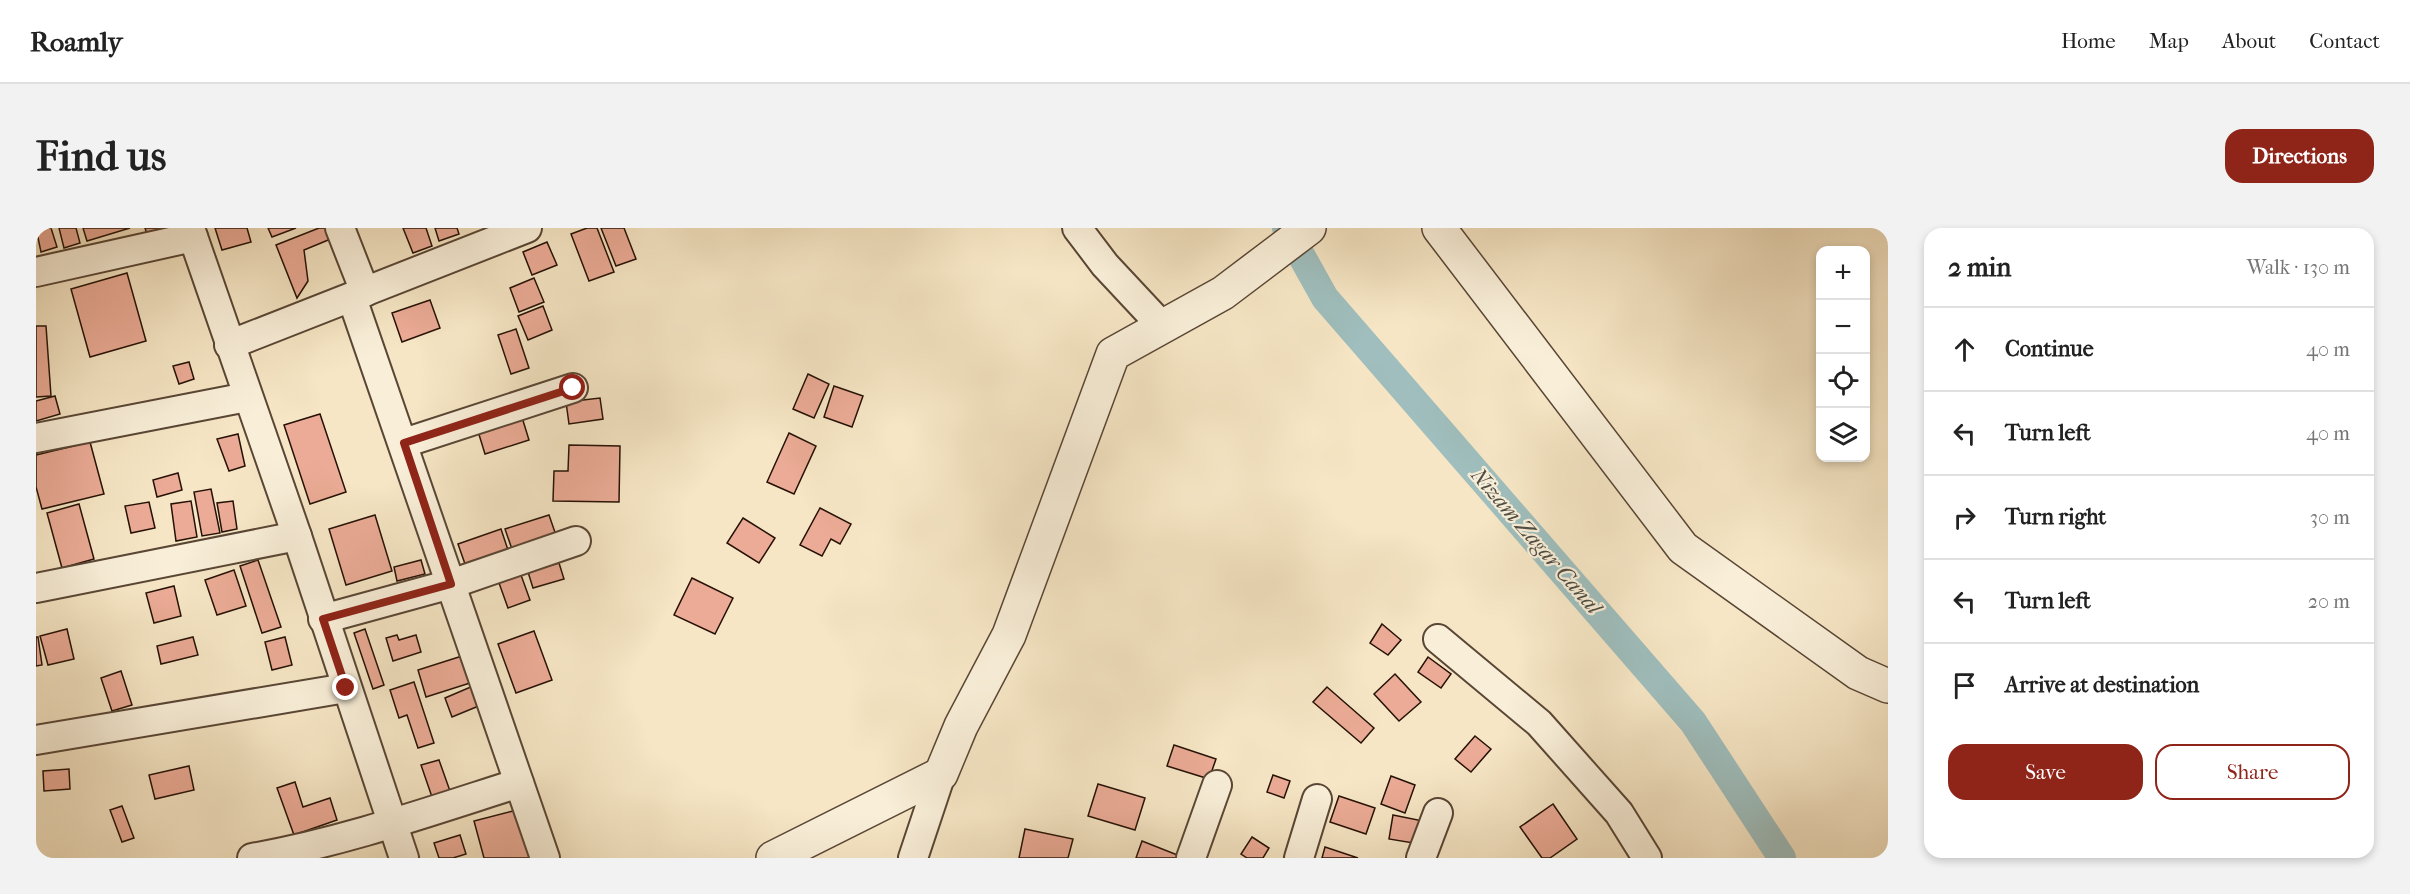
<!DOCTYPE html>
<meta charset="utf-8">
<style>
:root{--surface:#fff;--page:#f2f2f2;--text:#222;--muted:#767676;--line:#e0e0e0;--accent:#8f2418}
body{margin:0;font-family:"IM FELL French Canon",serif;background:var(--page);color:var(--text)}
.controls{position:absolute;right:18px;top:18px;display:grid;overflow:hidden;border-radius:12px;box-shadow:0 3px 9px #0003}
.controls button{width:54px;height:54px;display:grid;place-items:center;padding:0;border:0;border-bottom:2px solid var(--line);background:var(--surface);color:var(--text);font:30px sans-serif}
.stop{position:absolute;width:18px;height:18px;margin:-14px;border:4px solid #8f2418;border-radius:50%;background:#fff}
.stop.end{background:#8f2418;border-color:#fff;box-shadow:0 2px 6px #0008}
.list{margin:0;padding:0;list-style:none}
h2{display:flex;justify-content:space-between;align-items:center;height:78px;margin:0;padding:0 24px;font-size:26px}
h2 small{font-size:20px;font-weight:400;color:var(--muted)}
.list li{display:grid;grid-template-columns:39px 1fr auto;gap:18px;align-items:center;box-sizing:border-box;height:84px;padding:0 24px;border-top:2px solid var(--line)}
.list b{display:block;font-size:22px;white-space:nowrap}
.list em{font-size:20px;font-style:normal;color:var(--muted)}
.actions{display:flex;gap:12px;padding:18px 24px}
.actions a{flex:1;padding:14px 0;border:2px solid var(--accent);border-radius:18px;text-align:center;font-size:21px;color:var(--accent)}
.actions .main{background:var(--accent);color:#fff}
.icon{flex:none;width:33px;height:33px;fill:none;stroke:currentColor;stroke-width:2;stroke-linecap:round;stroke-linejoin:round}
.map{position:relative;flex:none;width:1852px;height:630px;overflow:hidden;border-radius:18px}
header{display:flex;align-items:center;gap:36px;box-sizing:border-box;height:84px;padding:0 30px;background:var(--surface);border-bottom:2px solid var(--line)}
header strong{font-size:28px}
nav{display:flex;gap:33px;margin-inline-start:auto;font-size:21px}
.intro{display:flex;align-items:center;justify-content:space-between;box-sizing:border-box;height:144px;padding:0 36px}
h1{margin:0;font-size:42px}
.button{padding:15px 27px;border-radius:18px;background:var(--accent);color:#fff;font-size:21px;font-weight:700}
main{display:flex;gap:36px;padding:0 36px}
aside{flex:1;background:var(--surface);border-radius:18px;box-shadow:0 3px 9px #0003}
.map>svg:first-child{display:block}
.lines{fill:none;stroke-linecap:round;stroke-linejoin:round}
.canal{stroke:#9fbebd;stroke-width:28}
.building{fill:#ebab96;stroke:#251105;stroke-width:1.5}
.minor-casing{stroke:#594635;stroke-width:32}
.tertiary-casing{stroke:#594635;stroke-width:36}
.minor{stroke:#f9efd9;stroke-width:28}
.tertiary{stroke:#f9efd9;stroke-width:33}
.route{stroke:#8f2418;stroke-width:8}
.labels{text-anchor:middle;dominant-baseline:central;stroke-width:4.5;stroke-linejoin:round;paint-order:stroke}
.water-label{font-size:22px;font-style:italic;fill:#504e45;stroke:#f9efd9}
</style>
<header>
<strong>Roamly</strong>
<nav><a>Home</a><a>Map</a><a>About</a><a>Contact</a></nav>
</header>
<div class="intro"><h1>Find us</h1><a class="button">Directions</a></div>
<main>
<div class="map">
<svg width="1852" height="630" viewBox="0 0 1852 630">
<rect width="100%" height="100%" fill="#f6e6c5"/>
<filter id="stains"><feTurbulence type="fractalNoise" baseFrequency=".00333" numOctaves="4"/><feColorMatrix values="0 0 0 0 .2 0 0 0 0 .09 0 0 0 0 .02 0 0 0 .5 -.17"/></filter>
<radialGradient id="worn" r=".72"><stop offset=".6" stop-color="#630" stop-opacity="0"/><stop offset="1" stop-color="#630" stop-opacity=".3"/></radialGradient>
<g class="lines">
<!-- canal -->
<path class="canal" d="M 1250,0 L 1289,70 L 1657,494 L 1746,630"/>
</g>
<!-- building -->
<g class="building">
<path d="M 0,0 L 15,0 L 21,19 L 5,24 Z"/>
<path d="M 23,0 L 40,0 L 44,15 L 28,20 Z"/>
<path d="M 47,0 L 94,0 L 51,13 Z"/>
<path d="M 109,0 L 126,0 L 128,7 L 113,12 Z"/>
<path d="M 179,0 L 211,0 L 215,14 L 186,22 Z"/>
<path d="M 232,0 L 260,0 L 236,9 Z"/>
<path d="M 283,0 L 293,0 L 297,10 L 268,22 L 272,53 L 261,70 L 240,17 Z"/>
<path d="M 367,0 L 390,0 L 396,18 L 377,25 Z"/>
<path d="M 399,0 L 421,0 L 423,6 L 403,13 Z"/>
<path d="M 551,0 L 561,0 L 578,44 L 553,53 L 535,6 Z"/>
<path d="M 565,0 L 588,0 L 600,31 L 580,38 Z"/>
<path d="M 511,14 L 521,37 L 496,47 L 487,24 Z"/>
<path d="M 91,45 L 110,113 L 54,129 L 35,61 Z"/>
<path d="M 498,50 L 508,74 L 483,84 L 474,60 Z"/>
<path d="M 394,72 L 404,100 L 366,114 L 356,85 Z"/>
<path d="M 507,78 L 516,102 L 492,112 L 482,88 Z"/>
<path d="M 0,98 L 10,98 L 15,168 L 0,169 Z"/>
<path d="M 480,101 L 493,140 L 475,146 L 462,107 Z"/>
<path d="M 153,134 L 158,151 L 143,156 L 137,138 Z"/>
<path d="M 772,146 L 793,156 L 778,190 L 757,181 Z"/>
<path d="M 798,158 L 827,168 L 816,199 L 788,189 Z"/>
<path d="M 19,168 L 24,186 L 0,193 L 0,173 Z"/>
<path d="M 564,170 L 567,191 L 533,196 L 530,174 Z"/>
<path d="M 284,186 L 310,264 L 274,276 L 248,197 Z"/>
<path d="M 485,186 L 493,212 L 449,226 L 441,200 Z"/>
<path d="M 753,205 L 780,218 L 758,266 L 731,254 Z"/>
<path d="M 202,206 L 209,238 L 193,243 L 181,211 Z"/>
<path d="M 54,214 L 68,266 L 6,281 L 0,259 L 0,227 Z"/>
<path d="M 533,217 L 584,218 L 583,274 L 517,273 L 518,243 L 532,243 Z"/>
<path d="M 142,245 L 146,262 L 121,269 L 117,252 Z"/>
<path d="M 175,261 L 184,305 L 166,308 L 158,264 Z"/>
<path d="M 155,273 L 161,309 L 140,313 L 135,276 Z"/>
<path d="M 197,273 L 201,301 L 186,304 L 181,275 Z"/>
<path d="M 113,274 L 119,300 L 95,305 L 89,278 Z"/>
<path d="M 43,276 L 58,331 L 26,340 L 11,285 Z"/>
<path d="M 784,280 L 815,296 L 804,316 L 795,311 L 786,328 L 764,317 Z"/>
<path d="M 339,287 L 356,343 L 310,357 L 293,301 Z"/>
<path d="M 513,287 L 522,313 L 478,327 L 469,301 Z"/>
<path d="M 707,290 L 739,310 L 723,335 L 691,315 Z"/>
<path d="M 465,301 L 472,322 L 429,336 L 422,316 Z"/>
<path d="M 222,332 L 245,399 L 226,405 L 204,338 Z"/>
<path d="M 385,332 L 389,346 L 361,353 L 358,339 Z"/>
<path d="M 523,335 L 528,351 L 497,360 L 492,344 Z"/>
<path d="M 198,342 L 210,378 L 181,387 L 169,352 Z"/>
<path d="M 485,347 L 494,372 L 472,380 L 463,355 Z"/>
<path d="M 656,350 L 697,370 L 679,406 L 638,387 Z"/>
<path d="M 138,358 L 145,388 L 118,395 L 110,365 Z"/>
<path d="M 1346,396 L 1365,412 L 1352,427 L 1334,415 Z"/>
<path d="M 31,401 L 38,431 L 12,437 L 4,408 Z"/>
<path d="M 329,401 L 348,457 L 337,461 L 318,405 Z"/>
<path d="M 498,403 L 516,452 L 480,465 L 462,416 Z"/>
<path d="M 361,407 L 363,412 L 380,407 L 385,424 L 357,433 L 350,410 Z"/>
<path d="M 0,409 L 2,409 L 6,437 L 0,438 Z"/>
<path d="M 157,409 L 162,427 L 125,436 L 121,418 Z"/>
<path d="M 249,409 L 256,437 L 236,442 L 229,414 Z"/>
<path d="M 426,428 L 434,455 L 390,469 L 382,442 Z"/>
<path d="M 1392,429 L 1415,446 L 1405,460 L 1382,444 Z"/>
<path d="M 85,443 L 96,477 L 76,483 L 65,450 Z"/>
<path d="M 1359,446 L 1385,474 L 1363,493 L 1338,466 Z"/>
<path d="M 378,454 L 398,515 L 382,520 L 371,487 L 363,490 L 354,462 Z"/>
<path d="M 437,458 L 445,477 L 416,489 L 409,470 Z"/>
<path d="M 1291,459 L 1338,500 L 1325,515 L 1277,474 Z"/>
<path d="M 1439,508 L 1455,521 L 1435,544 L 1419,531 Z"/>
<path d="M 1138,517 L 1180,531 L 1173,551 L 1131,538 Z"/>
<path d="M 403,532 L 414,563 L 396,569 L 385,537 Z"/>
<path d="M 153,538 L 158,562 L 119,571 L 113,547 Z"/>
<path d="M 33,541 L 34,561 L 8,563 L 7,543 Z"/>
<path d="M 1237,547 L 1254,553 L 1248,570 L 1231,564 Z"/>
<path d="M 1355,548 L 1379,557 L 1369,585 L 1345,576 Z"/>
<path d="M 259,554 L 267,579 L 294,570 L 301,592 L 258,607 L 241,560 Z"/>
<path d="M 1062,556 L 1109,570 L 1099,602 L 1052,588 Z"/>
<path d="M 1303,568 L 1339,580 L 1330,606 L 1294,594 Z"/>
<path d="M 1517,576 L 1541,611 L 1514,630 L 1506,630 L 1484,599 Z"/>
<path d="M 86,578 L 98,610 L 86,614 L 74,582 Z"/>
<path d="M 485,581 L 499,630 L 448,630 L 438,593 Z"/>
<path d="M 1357,587 L 1387,593 L 1383,616 L 1353,611 Z"/>
<path d="M 989,601 L 1037,611 L 1032,630 L 983,630 Z"/>
<path d="M 424,607 L 430,626 L 417,630 L 403,630 L 398,615 Z"/>
<path d="M 1216,609 L 1233,620 L 1227,630 L 1211,630 L 1205,626 Z"/>
<path d="M 1106,613 L 1144,628 L 1144,630 L 1100,630 Z"/>
<path d="M 1289,619 L 1322,630 L 1286,630 Z"/>
</g>
<g class="lines">
<defs>
<g id="minor">
<path d="M 154,0 L 261,308 L 368,630"/>
<path d="M 304,0 L 329,64"/>
<path d="M 1041,0 L 1069,37 L 1126,98"/>
<path d="M 0,44 L 157,9"/>
<path d="M 316,70 L 509,630"/>
<path d="M 193,117 L 491,0"/>
<path d="M 0,210 L 211,169"/>
<path d="M 368,215 L 537,160"/>
<path d="M 0,360 L 261,308"/>
<path d="M 287,391 L 415,356 L 540,313"/>
<path d="M 1402,411 L 1503,495 L 1583,585 L 1611,630"/>
<path d="M 0,512 L 310,460"/>
<path d="M 216,630 C 307,614 395,583 483,555"/>
<path d="M 877,630 L 905,546"/>
<path d="M 1155,630 L 1181,557"/>
<path d="M 1263,630 L 1281,571"/>
<path d="M 1385,630 L 1402,585"/>
</g>
<g id="tertiary">
<path d="M 1403,0 L 1647,320 L 1822,445 L 1852,458"/>
<path d="M 737,630 L 905,546 L 925,498 L 973,407 L 1077,126 L 1187,65 L 1273,0"/>
</g>
</defs>
<!-- minor casing -->
<use href="#minor" class="minor-casing"/>
<!-- tertiary casing -->
<use href="#tertiary" class="tertiary-casing"/>
<!-- minor -->
<use href="#minor" class="minor"/>
<!-- tertiary -->
<use href="#tertiary" class="tertiary"/>
</g>
<g class="lines">
<!-- route -->
<path class="route" d="M 310,460 L 287,391 L 415,356 L 368,215 L 537,160"/>
</g>
<g class="labels">
<!-- water labels -->
<g class="water-label">
<text transform="translate(1500 313) rotate(49)">Nizam Zagar Canal</text>
</g>
</g>
<rect width="100%" height="100%" filter="url(#stains)"/>
<rect width="100%" height="100%" fill="url(#worn)"/>
</svg>
<div class="controls">
<button>+</button>
<button>−</button>
<button><svg class="icon" aria-label="locate" viewBox="0 0 24 24"><circle cx="12" cy="12" r="6"/><path d="M12 2v4M12 18v4M2 12h4M18 12h4"/></svg></button>
<button><svg class="icon" aria-label="layers" viewBox="0 0 24 24"><path d="M12 4l9 5-9 5-9-5zM3 14l9 5 9-5"/></svg></button>
</div>
<div class="stop" style="left:537px;top:160px"></div>
<div class="stop end" style="left:310px;top:460px"></div>
</div>
<aside>
<h2>2 min<small>Walk · 130 m</small></h2>
<ul class="list">
<li><svg class="icon" aria-label="ahead" viewBox="0 0 24 24"><path d="M12 20V5M6 11l6-6 6 6"/></svg><div><b>Continue</b></div><em>40 m</em></li>
<li><svg class="icon" aria-label="left" viewBox="0 0 24 24"><path d="M17 20v-9H6M10 6l-5 5 5 5"/></svg><div><b>Turn left</b></div><em>40 m</em></li>
<li><svg class="icon" aria-label="right" viewBox="0 0 24 24"><path d="M7 20v-9h11M14 6l5 5-5 5"/></svg><div><b>Turn right</b></div><em>30 m</em></li>
<li><svg class="icon" aria-label="left" viewBox="0 0 24 24"><path d="M17 20v-9H6M10 6l-5 5 5 5"/></svg><div><b>Turn left</b></div><em>20 m</em></li>
<li><svg class="icon" aria-label="arrive" viewBox="0 0 24 24"><path d="M6 21V4h12l-3 4 3 4H6"/></svg><div><b>Arrive at destination</b></div></li>
</ul>
<div class="actions"><a class="main">Save</a><a>Share</a></div>
</aside>
</main>
